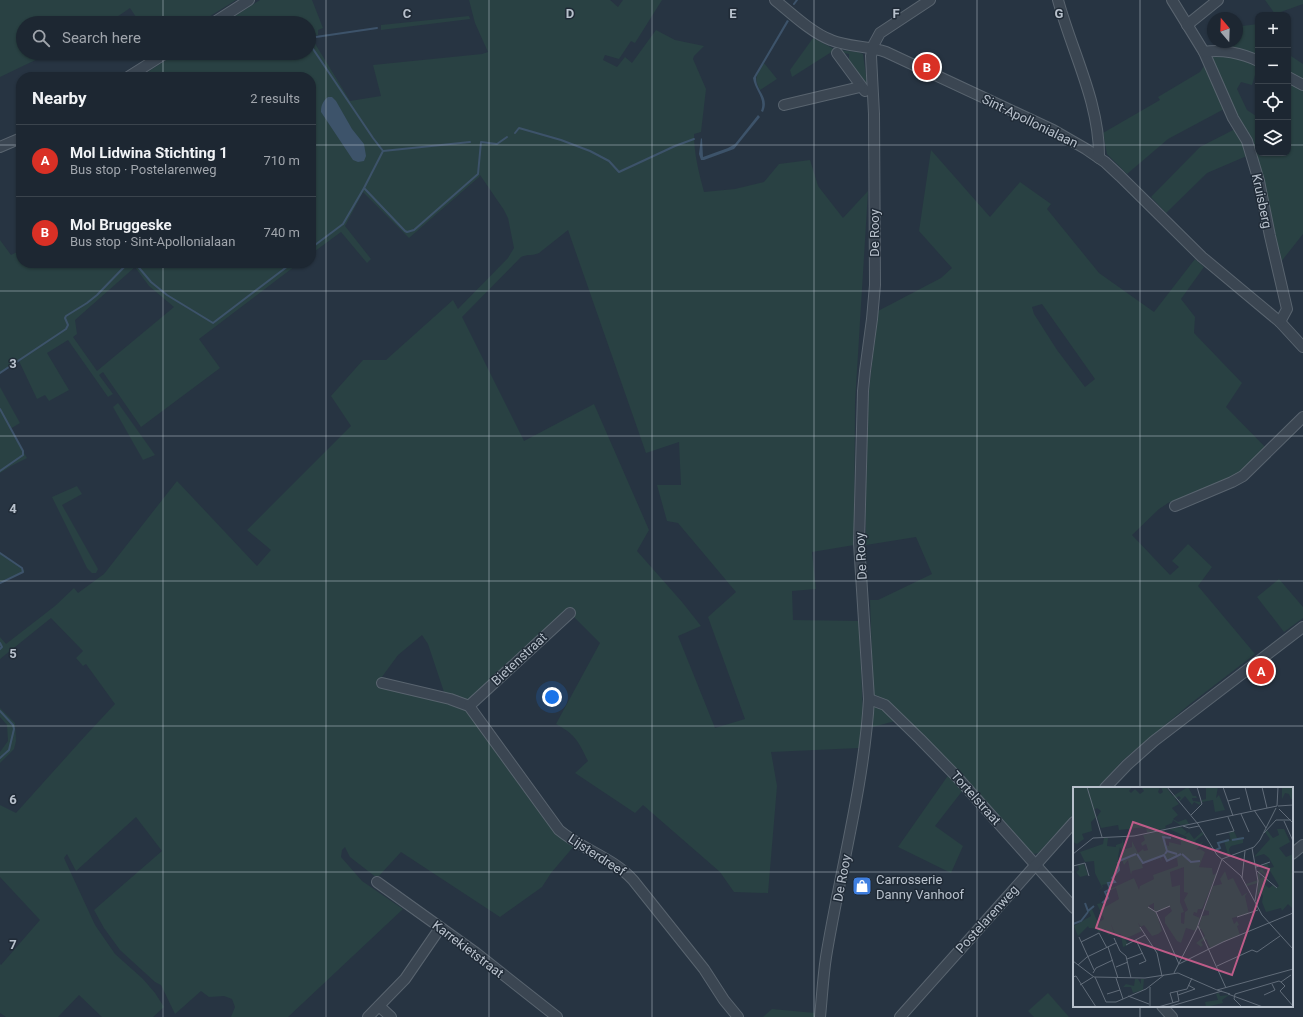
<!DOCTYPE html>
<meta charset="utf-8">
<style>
:root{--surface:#1d2732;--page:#2a333e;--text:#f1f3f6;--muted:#a0a5ac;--line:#3b444d;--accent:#d93025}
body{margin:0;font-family:Roboto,sans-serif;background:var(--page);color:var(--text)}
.controls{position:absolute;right:12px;top:12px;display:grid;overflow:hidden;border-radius:8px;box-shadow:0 1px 3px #0004}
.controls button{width:36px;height:36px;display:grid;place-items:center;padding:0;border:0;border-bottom:1px solid var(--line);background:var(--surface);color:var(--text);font:20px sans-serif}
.compass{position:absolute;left:1207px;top:12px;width:36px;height:36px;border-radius:50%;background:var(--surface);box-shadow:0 1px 3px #0004;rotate:341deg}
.you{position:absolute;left:552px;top:697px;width:14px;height:14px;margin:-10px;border:3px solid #fff;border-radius:50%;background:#1a73e8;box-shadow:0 0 0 6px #1a73e833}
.badge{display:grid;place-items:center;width:26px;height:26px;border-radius:50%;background:var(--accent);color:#fff;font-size:13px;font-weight:700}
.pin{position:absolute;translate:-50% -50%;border:2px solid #fff;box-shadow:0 1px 4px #0006}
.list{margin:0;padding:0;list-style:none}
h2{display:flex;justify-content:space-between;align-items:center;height:52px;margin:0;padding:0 16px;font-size:17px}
h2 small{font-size:13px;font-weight:400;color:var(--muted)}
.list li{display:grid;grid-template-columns:26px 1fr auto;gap:12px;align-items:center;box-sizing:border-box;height:72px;padding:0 16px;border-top:1px solid var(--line)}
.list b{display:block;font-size:15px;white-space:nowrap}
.list p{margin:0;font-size:13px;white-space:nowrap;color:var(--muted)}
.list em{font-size:13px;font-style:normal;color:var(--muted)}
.icon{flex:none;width:22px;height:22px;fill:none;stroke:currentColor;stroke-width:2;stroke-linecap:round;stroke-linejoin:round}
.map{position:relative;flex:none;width:1303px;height:1017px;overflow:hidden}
.search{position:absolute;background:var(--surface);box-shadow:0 1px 3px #0004;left:16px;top:16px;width:300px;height:44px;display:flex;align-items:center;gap:10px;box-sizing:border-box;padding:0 14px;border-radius:22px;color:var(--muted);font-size:15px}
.panel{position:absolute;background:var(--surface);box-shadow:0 1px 3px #0004;left:16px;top:72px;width:300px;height:196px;border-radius:16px}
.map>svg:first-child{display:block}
.green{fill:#294143;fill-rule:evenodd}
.water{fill:#3d536a}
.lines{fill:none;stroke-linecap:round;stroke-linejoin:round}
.stream{stroke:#3d536a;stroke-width:2}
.minor-casing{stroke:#59646f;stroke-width:12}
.minor{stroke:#3b4652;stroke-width:10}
.grid{fill:none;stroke:#b8c1cc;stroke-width:1;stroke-opacity:0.55}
.labels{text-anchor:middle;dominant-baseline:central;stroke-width:3;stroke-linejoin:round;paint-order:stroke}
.street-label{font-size:13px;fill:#b8c1cc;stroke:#202b37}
.poi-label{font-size:13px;fill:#b8c1cc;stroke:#202b37;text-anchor:start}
.inset-river{fill:none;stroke:#3d536a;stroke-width:2}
.inset-road{fill:none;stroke:#616c79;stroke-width:1}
.view{fill:#be5c88;fill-opacity:0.15;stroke:#be5c88;stroke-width:2}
.inset-edge{fill:none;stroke:#b8c1cc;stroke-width:2}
.grid-label{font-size:13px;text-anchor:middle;font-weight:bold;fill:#b8c1cc;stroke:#202b37;stroke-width:3;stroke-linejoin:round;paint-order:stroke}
</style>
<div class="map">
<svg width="1303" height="1017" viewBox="0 0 1303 1017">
<rect width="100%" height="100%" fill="#273442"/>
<!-- green -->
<g class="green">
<path d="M 0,0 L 236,0 L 199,23 L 140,23 L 130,8 L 108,23 L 23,23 L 23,53 L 50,53 L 0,77 Z"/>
<path d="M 260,0 L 312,0 L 323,28 L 318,30 L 318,35 L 311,37 L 350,101 L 381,96 L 373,65 L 482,54 L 488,52 L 475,23 L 469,0 L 610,0 L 618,7 L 623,0 L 662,0 L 635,43 L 631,41 L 619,59 L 605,55 L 603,60 L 617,67 L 625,57 L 632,63 L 656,30 L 675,40 L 704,46 L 694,56 L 693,59 L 706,89 L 701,132 L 694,134 C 694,154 699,173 704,192 L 735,189 L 764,182 L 779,164 L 810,160 L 818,186 L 843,218 L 868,191 L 855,403 L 854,545 L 812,552 L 816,589 L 792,591 L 793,620 L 859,621 L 863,715 L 859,748 L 771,752 L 777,786 L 768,893 L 734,892 L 720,872 L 643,805 L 635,813 L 575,773 L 588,761 C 578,741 576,735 556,724 L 600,643 L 572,615 L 474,698 L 466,700 L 445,695 L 428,644 L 422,635 L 398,655 L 376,685 L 464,708 L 468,713 L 531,801 L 557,834 L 574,846 L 551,873 L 542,887 L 500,917 L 401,852 L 377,878 L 350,857 L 345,847 L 342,850 L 341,857 L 362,881 L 403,909 L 288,1017 L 231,1017 L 235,1007 L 232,999 L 224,996 L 209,997 L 201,991 L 175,1014 L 161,985 L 155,982 L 120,950 L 104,928 L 94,910 L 162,851 L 136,817 L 76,871 L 67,854 L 64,858 L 95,925 L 115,954 L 143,979 L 155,993 L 164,1007 L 153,1017 L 102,1017 L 79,995 L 58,1017 L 6,1017 L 0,1013 L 0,964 L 1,965 L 40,920 L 0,877 L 0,805 L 16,813 L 87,734 L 115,704 L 86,664 L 83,666 L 76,658 L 83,651 L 51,618 L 0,659 L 0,637 L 6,644 L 55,606 L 74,588 L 78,593 L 104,574 L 177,481 L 257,566 L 271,550 L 247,530 L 351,426 L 331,396 L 363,360 L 386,360 L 453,300 L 458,309 L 508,258 L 514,248 L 508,218 L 504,210 L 480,175 L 479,177 L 409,238 L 363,192 L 345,226 L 371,259 L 367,263 L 341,232 L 311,254 L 311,77 L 140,77 L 177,53 L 309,53 L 309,23 L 224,23 ZM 568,230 L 646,453 L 679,442 L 681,485 L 657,485 L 667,521 L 678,523 L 736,592 L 708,617 L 745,719 L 715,728 L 678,636 L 701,626 L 682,602 L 637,551 L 649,530 L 594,404 L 524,441 L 462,317 L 521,257 C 527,254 533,256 539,253 Z"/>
<path d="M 1265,0 L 1303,0 L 1303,4 L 1275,14 Z"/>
<path d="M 469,16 L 470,19 L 381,30 L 381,25 Z"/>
<path d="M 1258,24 L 1258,57 L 1220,49 L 1226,42 L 1237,42 L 1237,31 L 1242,26 Z"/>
<path d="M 813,38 L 834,49 L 833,51 L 792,77 L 790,70 Z"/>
<path d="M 837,50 L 858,52 L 863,54 L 867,83 L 862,84 L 849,64 L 849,54 L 838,52 Z"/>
<path d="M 1288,54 L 1303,64 L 1303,81 L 1288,73 Z"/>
<path d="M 1209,55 L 1233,56 L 1258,65 L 1252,85 L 1241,82 L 1237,89 L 1247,110 L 1256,116 L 1258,115 L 1258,153 L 1288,153 L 1288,82 L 1303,89 L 1303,234 L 1280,263 L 1232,107 Z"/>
<path d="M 764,63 L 777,79 L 760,90 C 753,77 757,75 764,63 Z"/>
<path d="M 1206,63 L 1226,108 L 1168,139 L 1127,174 L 1107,154 L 1103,133 L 1160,100 L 1158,97 L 1200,72 Z"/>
<path d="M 1237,128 L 1249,155 L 1207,173 L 1166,213 L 1151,197 L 1200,147 Z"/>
<path d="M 931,150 L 990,217 L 1020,182 L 1051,204 L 1047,209 L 1099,273 L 1154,312 L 1195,259 L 1204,267 L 1181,299 L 1195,317 L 1194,333 L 1242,383 L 1226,407 L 1266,448 L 1236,477 L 1168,503 L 1159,509 L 1132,535 L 1170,575 L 1179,567 L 1172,561 L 1188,544 L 1212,567 L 1198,586 L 1255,654 L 1190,704 L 1122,761 L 1098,788 L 1074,788 L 1074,814 L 1038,853 L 1035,854 L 1029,852 L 963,790 L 935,826 L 963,846 L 951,873 L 898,847 L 954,767 L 895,721 L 873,727 L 873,687 L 870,600 L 878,600 L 932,574 L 916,537 L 866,545 L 865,477 L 867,408 L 878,311 L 941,278 L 952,268 L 919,231 ZM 1042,304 L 1095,379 L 1085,387 L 1057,350 L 1034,314 L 1032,307 Z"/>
<path d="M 0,240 L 11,255 L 21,250 L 21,263 L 299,263 L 199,339 L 220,368 L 141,427 L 103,372 L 99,375 L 113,394 L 108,397 L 68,340 L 47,353 L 69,390 L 49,401 L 45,395 L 37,399 L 19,361 L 0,373 ZM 135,267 L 149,286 L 174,307 L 97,371 L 73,337 L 77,334 L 75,320 Z"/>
<path d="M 0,387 L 20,423 L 10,429 L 27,458 L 11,466 L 0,473 Z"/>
<path d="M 118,403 L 155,455 L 143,460 L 113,407 Z"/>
<path d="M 77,486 L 82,494 L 62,505 L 98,569 L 96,573 L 92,573 L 87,568 L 52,497 Z"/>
<path d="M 0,554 L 25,571 L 0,582 Z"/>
<path d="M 1279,579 L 1303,607 L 1303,618 L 1284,632 L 1257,597 Z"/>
<path d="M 0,708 L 15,723 L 16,741 L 14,749 L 0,763 L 0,752 L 8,741 L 7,725 L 0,717 Z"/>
<path d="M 1048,993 L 1069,1017 L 1034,1017 L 1028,1011 Z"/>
<path d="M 772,1009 L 815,1013 L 814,1017 L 763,1017 Z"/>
</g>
<!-- water -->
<g class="water">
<path d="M 787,20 L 789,21 L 756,77 C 755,91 770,96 763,112 L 761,111 C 766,98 755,91 753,78 Z"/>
<path d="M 328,97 L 332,97 L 336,101 L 352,129 L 364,144 L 366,156 L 364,161 L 358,162 L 353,160 L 321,112 C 321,105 323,101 328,97 Z"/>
<path d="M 758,115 L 760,117 L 734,149 L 704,160 L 701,160 L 699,154 L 701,138 L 702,139 L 703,157 L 728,148 L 735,144 Z"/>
</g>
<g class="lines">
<!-- stream -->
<g class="stream">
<path d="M 794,4 L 797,0"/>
<path d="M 309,38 L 377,28"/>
<path d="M 309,43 L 373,138 L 383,151"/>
<path d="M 515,133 L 519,128 L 561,140 L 590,151 L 609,161 L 619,172 L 675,146 L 694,139"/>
<path d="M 364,188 L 383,151 L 470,142"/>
<path d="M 311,248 L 343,224 L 364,188 L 405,231 L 407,232 L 414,230 L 478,174 L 481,142 L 497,144 L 507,137"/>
<path d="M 135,263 L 151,282 L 167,295 L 213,323 L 292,263"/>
<path d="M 0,373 L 66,329 L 68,325 L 65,318 L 66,316 L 87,303 L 97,295 L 128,263"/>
<path d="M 0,409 L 23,451 L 23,455 L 0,471"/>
<path d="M 0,553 L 22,568 L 23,572 L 0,583"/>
<path d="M 0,643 L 2,647 L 0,649"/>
<path d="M 0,711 L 13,725 L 14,729 L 9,750 L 0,758"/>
</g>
<defs>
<g id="minor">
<path d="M 775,0 C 791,13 812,33 831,40 C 848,47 868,46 886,52 L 1053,130 L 1086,149 L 1105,162 L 1120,176 L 1202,257 L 1280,322 L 1303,347"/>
<path d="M 1058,0 C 1072,52 1100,103 1099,158"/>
<path d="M 1172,0 L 1204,52 L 1233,118 L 1247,141 L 1259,181 L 1270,236 L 1287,309 L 1280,322"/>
<path d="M 213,23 L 249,0"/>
<path d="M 1187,25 L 1218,0"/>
<path d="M 1204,52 C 1221,49 1242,53 1258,61"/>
<path d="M 837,53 L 865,91"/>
<path d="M 128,77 L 166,53"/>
<path d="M 1288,77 L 1303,85"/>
<path d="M 784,105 L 860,87"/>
<path d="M 0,147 L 21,138"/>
<path d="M 1175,506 L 1232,482 L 1243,476 L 1303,417"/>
<path d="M 382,683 L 450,699 L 469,706 L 559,830 C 583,850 612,857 633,880 L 704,969 L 724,1000 L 738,1017"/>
<path d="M 869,699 L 885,705 L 920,739 L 957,777 L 1074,908"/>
<path d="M 469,706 L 570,613"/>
<path d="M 1105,788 L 1127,765 L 1154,741 L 1303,627"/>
<path d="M 1292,854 L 1303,845"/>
<path d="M 377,882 L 476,953 L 557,1017"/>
<path d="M 379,1006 L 391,1017"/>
<path d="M 1162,1006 L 1172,1017"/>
<path d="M 368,1017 L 405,979 L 440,928"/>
<path d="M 820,1017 C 822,997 823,977 826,957 C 840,871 864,786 869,699 L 859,543 L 863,391 L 865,371 L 872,319 L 875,285 L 874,114 L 871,56 L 874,44 L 880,33 L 930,0"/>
<path d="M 900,1017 L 1074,822"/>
</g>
</defs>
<!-- minor casing -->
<use href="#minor" class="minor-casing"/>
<!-- minor -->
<use href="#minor" class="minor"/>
</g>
<!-- grid -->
<path class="grid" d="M 163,0 L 163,23M 326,0 L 326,1017M 489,0 L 489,1017M 652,0 L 652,1017M 814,0 L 814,1017M 977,0 L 977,1017M 1140,0 L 1140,788M 163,53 L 163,77M 0,145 L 21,145M 311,145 L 1258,145M 1288,145 L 1303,145M 163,263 L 163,1017M 0,291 L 1303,291M 0,436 L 1303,436M 0,581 L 1303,581M 0,726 L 1303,726M 0,872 L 1074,872M 1292,872 L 1303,872M 1140,1006 L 1140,1017"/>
<!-- icons -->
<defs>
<symbol id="shop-square" viewBox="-11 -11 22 22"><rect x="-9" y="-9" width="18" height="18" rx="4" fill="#3f7fe0" stroke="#202b37"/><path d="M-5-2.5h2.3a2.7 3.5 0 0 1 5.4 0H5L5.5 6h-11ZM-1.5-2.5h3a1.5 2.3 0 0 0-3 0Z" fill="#fff"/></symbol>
</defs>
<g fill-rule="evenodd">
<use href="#shop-square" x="851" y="875" width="22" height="22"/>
</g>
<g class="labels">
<!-- street labels -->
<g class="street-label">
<text transform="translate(1030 121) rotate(26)">Sint-Apollonialaan</text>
<text transform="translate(1262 201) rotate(78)">Kruisberg</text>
<text transform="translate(874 233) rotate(-90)">De Rooy</text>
<text transform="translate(861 556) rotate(-93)">De Rooy</text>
<text transform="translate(519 659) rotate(-43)">Bietenstraat</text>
<text transform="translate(976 798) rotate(48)">Tortelstraat</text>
<text transform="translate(597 855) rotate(33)">Lijsterdreef</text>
<text transform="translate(842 878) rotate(-79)">De Rooy</text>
<text transform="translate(987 919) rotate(-48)">Postelarenweg</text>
<text transform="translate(468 949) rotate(37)">Karrekietstraat</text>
</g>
<!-- poi labels -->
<g class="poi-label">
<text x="876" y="879">Carrosserie<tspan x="876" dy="15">Danny Vanhoof</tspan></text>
</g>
</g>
<!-- overview -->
<g transform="translate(1073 787)">
<rect width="220" height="220" fill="#273442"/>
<path d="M 0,0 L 59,0 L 56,4 L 58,6 L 62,2 L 67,7 L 71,4 L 68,0 L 87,0 L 85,5 L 87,7 L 90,5 L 88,0 L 93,0 L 106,17 L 99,21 L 105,28 L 100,32 L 105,35 L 113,32 L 116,37 L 107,38 L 100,33 L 99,36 L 92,39 L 93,41 L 74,46 L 73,40 L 46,43 L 45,38 L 28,41 L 24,30 L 28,24 L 24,21 L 21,23 L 23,30 L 18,35 L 19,44 L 9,47 L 11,52 L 4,57 L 0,55 ZM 115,0 L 120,9 L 123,9 L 124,11 L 119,11 L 120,14 L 128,15 L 127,18 L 121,15 L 119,18 L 112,9 L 107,14 L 104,14 L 108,11 L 106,9 L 102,12 L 100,9 ZM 145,0 L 143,11 L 146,8 L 152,23 L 142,25 L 140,13 L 129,15 L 129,13 L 133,12 L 133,1 ZM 209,0 L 220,0 L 220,12 L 218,12 L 216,7 L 212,6 L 209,12 ZM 108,40 L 114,45 L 111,48 L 116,45 L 121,52 L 129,45 L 131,47 L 122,54 L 124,58 L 131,54 L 123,63 L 127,62 L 132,65 L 126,80 L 139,81 L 140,88 L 144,86 L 129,122 L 125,122 L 124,126 L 121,125 L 120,128 L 127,131 L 123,144 L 113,141 L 108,156 L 104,154 L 92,136 L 92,130 L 99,124 L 97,120 L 84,125 L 81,123 L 81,116 L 75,119 L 83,125 L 89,144 L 85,147 L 79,149 L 71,138 L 68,140 L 65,136 L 69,144 L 52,152 L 55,158 L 50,160 L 48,147 L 42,147 L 38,137 L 41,146 L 35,148 L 32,142 L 26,145 L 23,141 L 16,141 L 15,139 L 5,149 L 1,139 L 18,129 L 16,124 L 19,122 L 25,136 L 31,132 L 24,117 L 28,116 L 32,120 L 46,112 L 43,101 L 33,105 L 35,111 L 35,113 L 29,116 L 34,111 L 32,105 L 25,108 L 36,103 L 34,97 L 29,98 L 30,100 L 24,105 L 29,100 L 22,86 L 21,74 L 12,75 L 7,65 L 30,57 L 31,51 L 35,51 L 34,59 L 43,60 L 43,58 L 49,56 L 49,51 L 52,62 L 59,60 L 59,54 L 65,66 L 70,62 L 71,64 L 75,63 L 73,57 L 69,59 L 68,56 L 72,53 L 70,48 L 92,43 L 93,58 L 96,59 L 96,55 L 108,58 L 108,54 L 99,51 L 108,53 L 109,49 L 112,52 L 114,50 L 96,42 ZM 47,60 L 49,64 L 46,74 L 49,73 L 51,78 L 55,73 L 58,88 L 59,84 L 70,81 L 69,77 L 87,71 L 89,75 L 88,71 L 91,68 L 94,74 L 104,71 L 105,79 L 80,88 L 81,92 L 67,99 L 66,103 L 61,91 L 37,102 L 35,96 L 42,95 L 39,91 L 42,84 L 46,84 L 45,70 ZM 111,80 L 111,105 L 115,106 L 111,113 L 115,123 L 112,125 L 111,137 L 108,136 L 108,126 L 111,125 L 107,115 L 107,98 L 99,100 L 97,85 ZM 204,42 L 211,42 L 217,55 L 206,61 L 213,70 L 220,67 L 220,122 L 215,117 L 209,124 L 208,121 L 193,125 L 189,115 L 190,109 L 188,106 L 184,108 L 185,96 L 174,99 L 173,97 L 185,93 L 185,84 L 189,82 L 195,90 L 187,85 L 187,92 L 191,89 L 195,93 L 191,97 L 196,101 L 200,98 L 203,101 L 206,99 L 196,82 L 192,82 L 191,78 L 194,76 L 196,81 L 201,80 L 196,71 L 191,67 L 181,70 L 197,52 L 192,45 L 194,43 L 200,51 L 206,48 ZM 161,44 L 164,51 L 170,50 L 170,56 L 158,59 L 156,62 L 157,67 L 155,68 L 151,54 L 155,52 L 158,54 L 156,46 ZM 11,77 L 15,88 L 7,90 L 3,85 L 6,83 L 5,78 ZM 152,84 L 155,93 L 160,91 L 169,109 L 175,105 L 172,109 L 176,127 L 159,131 L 161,137 L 164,134 L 166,138 L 164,139 L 167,148 L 137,161 L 133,152 L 128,155 L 130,158 L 128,160 L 123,156 L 132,149 L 128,142 L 125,142 L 129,129 L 136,128 L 136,124 L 131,123 L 140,99 L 149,97 L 147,92 ZM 62,192 L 65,192 L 68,197 L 68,192 L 71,192 L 70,203 L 60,206 L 58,200 L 50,200 L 53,197 L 61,199 ZM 146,206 L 147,209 L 156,208 L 149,213 L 150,216 L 133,220 L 132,215 L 145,213 L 143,207 Z" fill="#294143" fill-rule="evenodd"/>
<path class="inset-river" d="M 159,53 L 171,51M 143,63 L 147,61 L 145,56 L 156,53M 94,64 L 90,50 L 98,51M 64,67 L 70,76 L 91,68 L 94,74 L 108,67M 92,67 L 94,64 L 104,67M 109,67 L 118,75 L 127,74M 46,74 L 63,67M 12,116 L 15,124 L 21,119M 29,116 L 35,111 L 32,105 L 37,102 L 35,96 L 42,95 L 39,91 L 46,83 L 45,75M 0,137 L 8,134 L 15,125"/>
<path class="inset-road" d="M 14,0 L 29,50M 94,0 L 125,37 L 144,68 L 168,89 L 189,128 L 220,162M 150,0 L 160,29M 172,0 L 178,23M 189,0 L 194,21M 155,14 L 167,11M 204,19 L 205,0M 205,19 L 220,18M 206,22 L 220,36M 181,23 L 193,41M 168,27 L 176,45M 118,28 L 129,17 L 124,0M 211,34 L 220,54M 110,39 L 116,41 L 126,39M 191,46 L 203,33 L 218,33M 143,48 L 161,44 L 155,30M 179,61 L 185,94 L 182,114M 0,67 L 20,51 L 61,49 L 204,19M 0,79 L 12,76 L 16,89M 183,80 L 197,75M 184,84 L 204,101M 169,91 L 172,64M 75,120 L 83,125 L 106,177M 83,125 L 97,119M 164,130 L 185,123M 125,139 L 153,201M 67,140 L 84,166 L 89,189M 6,150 L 21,183M 41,151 L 47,164 L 53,169 L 58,191M 63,153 L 73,174 L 66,177M 8,155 L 26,146 L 34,161M 53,158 L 72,148M 35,160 L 45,191M 54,172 L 70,166M 0,174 L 21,190 L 72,191 L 105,186 L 144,203M 106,177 L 150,155 L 220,126M 5,178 L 14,170 L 43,156M 144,179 L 179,163 L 184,165 L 207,149M 43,180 L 55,175M 20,186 L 23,181 L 40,173M 101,186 L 124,141 L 149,72 L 181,60 L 187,53 L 203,21M 0,190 L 3,189 L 23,220M 22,190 L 33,215M 43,191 L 50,212M 208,195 L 212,199 L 207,204 L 220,219M 7,198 L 20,190M 144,203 L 220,182M 144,203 L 157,207M 34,207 L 47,203M 155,207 L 190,220M 105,208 L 122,202 L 115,198M 191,208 L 202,203 L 199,197M 55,209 L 76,217M 33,215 L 43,215 L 73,202 L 91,188M 100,216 L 97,206 L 114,202 L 119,191M 77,220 L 77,200M 85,220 L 106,214 L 104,204M 95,220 L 149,204M 169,220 L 161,212 L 162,207 L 206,194 L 208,195 L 218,188"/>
<path class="view" d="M 60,35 L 196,82 L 159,188 L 23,141 Z"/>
<rect width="220" height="220" class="inset-edge"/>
</g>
<g class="grid-label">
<text x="407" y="18">C</text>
<text x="570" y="18">D</text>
<text x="733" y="18">E</text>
<text x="896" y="18">F</text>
<text x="1059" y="18">G</text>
<text x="13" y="368">3</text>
<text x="13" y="513">4</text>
<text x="13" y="658">5</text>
<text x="13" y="804">6</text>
<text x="13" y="949">7</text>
</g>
</svg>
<div class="controls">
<button>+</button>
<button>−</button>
<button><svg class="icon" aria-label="locate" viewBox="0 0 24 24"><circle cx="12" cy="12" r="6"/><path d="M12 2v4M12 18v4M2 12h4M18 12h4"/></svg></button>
<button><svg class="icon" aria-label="layers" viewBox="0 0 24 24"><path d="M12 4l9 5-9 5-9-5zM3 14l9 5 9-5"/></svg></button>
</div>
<svg class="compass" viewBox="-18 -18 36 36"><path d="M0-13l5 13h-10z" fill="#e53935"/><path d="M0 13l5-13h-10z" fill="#a0a5ac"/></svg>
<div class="you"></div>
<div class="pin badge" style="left:1261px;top:671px">A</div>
<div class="pin badge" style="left:927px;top:67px">B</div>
<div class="search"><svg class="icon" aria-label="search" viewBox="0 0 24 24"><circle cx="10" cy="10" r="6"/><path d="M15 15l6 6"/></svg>Search here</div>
<section class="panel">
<h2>Nearby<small>2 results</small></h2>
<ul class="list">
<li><span class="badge">A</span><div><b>Mol Lidwina Stichting 1</b><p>Bus stop · Postelarenweg</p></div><em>710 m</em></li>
<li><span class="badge">B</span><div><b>Mol Bruggeske</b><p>Bus stop · Sint-Apollonialaan</p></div><em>740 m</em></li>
</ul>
</section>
</div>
